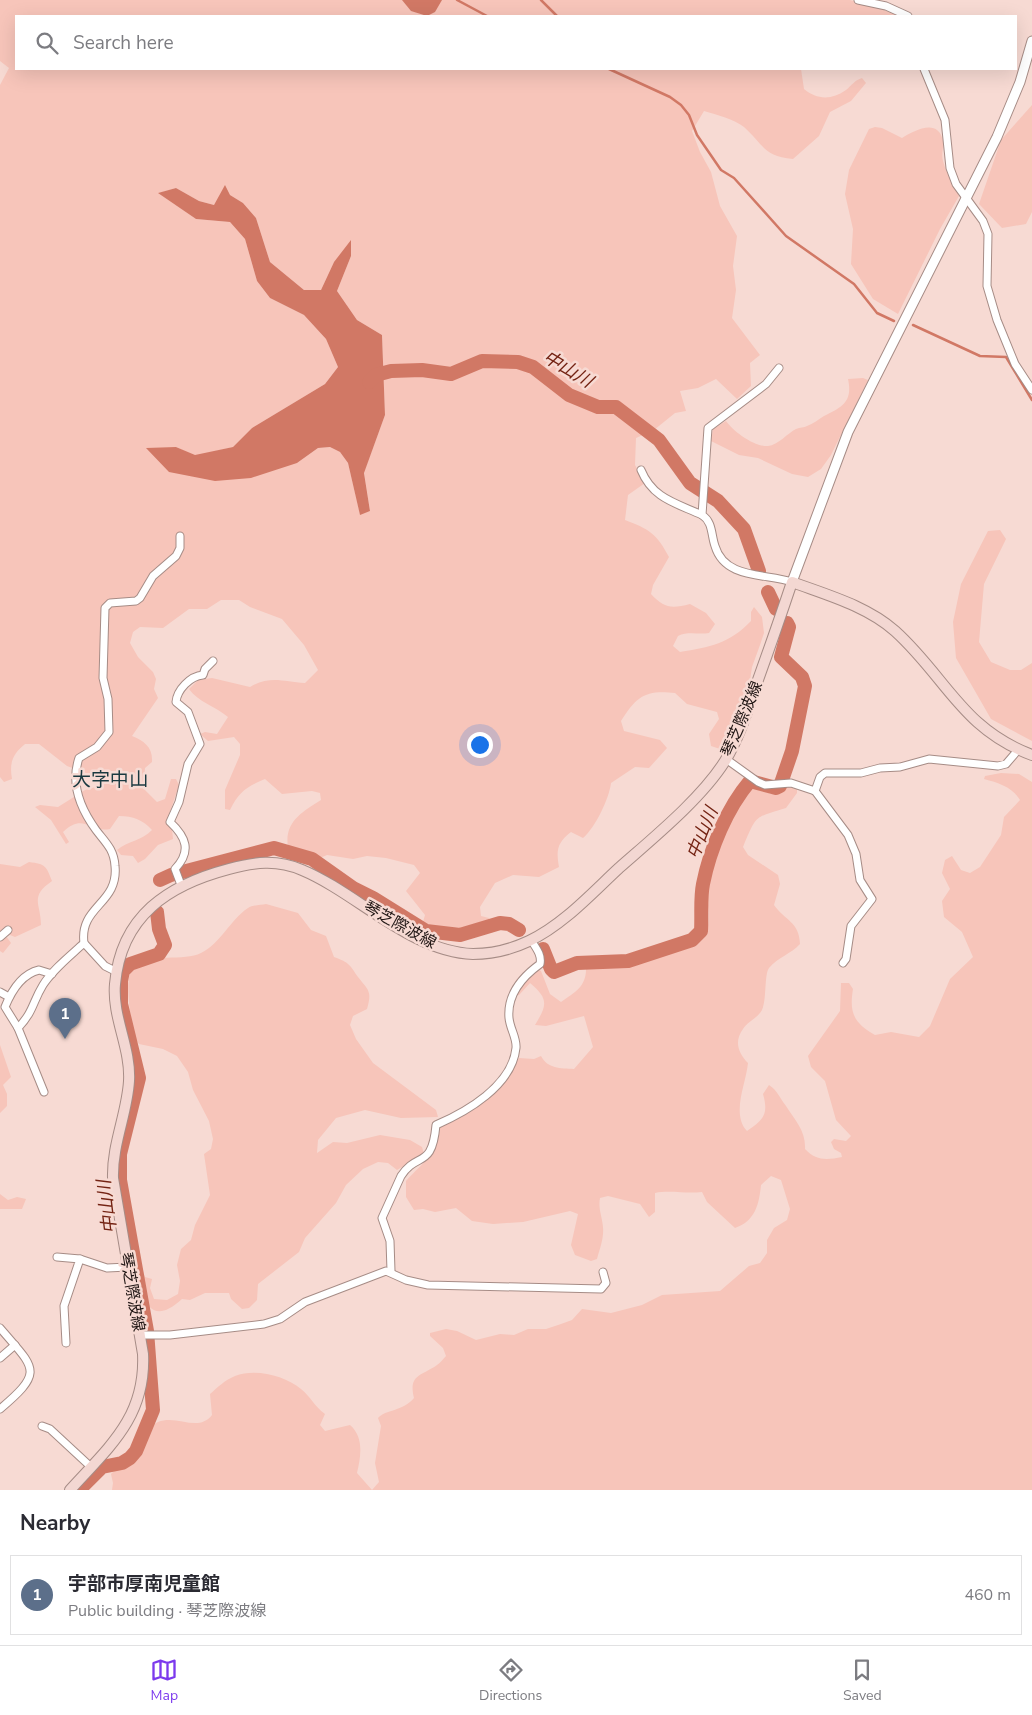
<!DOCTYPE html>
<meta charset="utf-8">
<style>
:root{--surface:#fff;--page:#f7f7f7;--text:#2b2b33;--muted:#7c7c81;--line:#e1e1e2;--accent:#7c3aed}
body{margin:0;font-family:"Nunito Sans","Noto Sans JP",sans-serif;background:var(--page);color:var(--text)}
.you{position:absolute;left:479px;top:744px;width:18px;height:18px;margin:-12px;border:4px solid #fff;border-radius:50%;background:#1a73e8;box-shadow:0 0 0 8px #1a73e833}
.badge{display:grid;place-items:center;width:32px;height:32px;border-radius:50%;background:var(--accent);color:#fff;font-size:16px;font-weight:700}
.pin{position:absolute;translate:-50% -41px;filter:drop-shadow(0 1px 2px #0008)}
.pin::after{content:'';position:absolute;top:26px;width:18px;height:15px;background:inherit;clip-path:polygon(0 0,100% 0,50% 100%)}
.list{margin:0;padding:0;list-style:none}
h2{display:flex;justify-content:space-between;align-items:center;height:65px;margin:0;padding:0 20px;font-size:21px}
h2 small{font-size:16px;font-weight:400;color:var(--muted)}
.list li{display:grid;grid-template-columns:32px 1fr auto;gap:15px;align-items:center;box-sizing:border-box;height:80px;margin:0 10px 10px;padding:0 10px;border:1px solid var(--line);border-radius:0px}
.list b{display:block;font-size:19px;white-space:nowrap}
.list p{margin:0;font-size:16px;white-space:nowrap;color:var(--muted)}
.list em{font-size:16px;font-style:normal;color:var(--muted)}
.icon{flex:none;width:28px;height:28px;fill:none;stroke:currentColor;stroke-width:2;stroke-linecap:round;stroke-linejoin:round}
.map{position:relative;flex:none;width:1032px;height:1490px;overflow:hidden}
.search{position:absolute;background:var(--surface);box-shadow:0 5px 20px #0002;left:15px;right:15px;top:15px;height:55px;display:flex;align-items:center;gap:12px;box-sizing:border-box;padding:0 18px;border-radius:0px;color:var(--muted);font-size:19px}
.sheet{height:155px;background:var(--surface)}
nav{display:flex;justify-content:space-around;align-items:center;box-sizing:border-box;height:70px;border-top:1px solid var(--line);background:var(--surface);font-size:14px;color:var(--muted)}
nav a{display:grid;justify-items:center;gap:2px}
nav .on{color:var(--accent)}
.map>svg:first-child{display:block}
.green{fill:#f7c5ba;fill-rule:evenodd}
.water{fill:#d17865}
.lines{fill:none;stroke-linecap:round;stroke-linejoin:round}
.stream{stroke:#d17865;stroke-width:2.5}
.river{stroke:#d17865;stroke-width:14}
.minor-casing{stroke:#a68c86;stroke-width:9}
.tertiary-casing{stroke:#a68c86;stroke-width:11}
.secondary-casing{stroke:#a68c86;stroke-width:12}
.minor{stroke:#fff;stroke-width:7}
.tertiary{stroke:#fff;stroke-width:9}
.secondary{stroke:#f3d7d2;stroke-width:10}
.labels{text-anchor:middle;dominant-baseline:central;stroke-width:5;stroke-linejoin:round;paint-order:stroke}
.street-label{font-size:16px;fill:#211715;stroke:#f7dad3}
.water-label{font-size:18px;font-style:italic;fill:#742313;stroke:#f7dad3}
.quarter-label{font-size:19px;fill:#193940;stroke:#f7dad3}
</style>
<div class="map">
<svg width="1032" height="1490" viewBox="0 0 1032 1490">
<rect width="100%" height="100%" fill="#f7dad3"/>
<!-- green -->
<g class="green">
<path d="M 0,0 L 850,0 L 894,13 L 899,16 L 16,16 L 16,69 L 801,69 L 804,89 C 817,100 832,100 846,90 C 852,85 855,80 862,78 L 866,83 L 851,101 L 830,112 L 819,136 L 793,159 C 763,156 764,145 744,127 C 734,119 717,115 704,111 L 692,131 L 700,152 L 711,172 L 720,206 L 737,236 L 733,266 L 736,290 L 732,318 L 760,355 L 750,363 L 751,386 L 737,399 L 716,379 L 698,388 L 680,391 L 686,411 L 675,413 L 654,430 L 636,438 L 635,465 L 645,483 L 628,495 L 625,520 C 649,529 657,534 669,557 L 653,585 L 651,594 C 664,608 671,609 690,604 L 706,613 L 715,624 L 709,633 C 699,635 688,631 678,636 L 673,646 L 680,652 C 710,647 729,644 751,621 L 751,612 L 754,607 L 762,617 L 764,633 L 760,645 L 752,667 L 749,687 L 720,749 L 711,746 L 709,734 L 719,719 L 717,712 L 687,704 L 675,693 C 645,690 637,696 621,721 L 624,731 L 660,740 L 667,748 L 649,768 L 635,767 L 611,783 C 609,799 595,828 583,838 L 571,832 C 557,843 556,850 559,867 L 539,877 L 513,875 L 495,883 L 480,907 L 481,916 L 489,918 L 490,922 C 463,931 450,935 423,922 L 425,915 L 406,891 L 420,873 L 414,865 L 386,858 L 367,856 L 353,859 L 327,855 L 320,858 L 308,852 L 288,847 C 284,822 302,812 321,800 L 320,793 L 312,791 L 282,794 L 265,779 C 246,787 239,792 230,810 L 225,809 L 225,790 L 240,755 L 240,744 L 234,737 L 208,741 L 200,734 L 205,732 L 217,734 L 228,717 C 215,706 198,702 189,689 L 198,680 L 212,678 L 250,687 C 270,675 284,682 305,683 L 318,670 L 304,645 L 282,619 L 250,607 L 239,600 L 221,600 L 207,609 L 189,609 L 163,628 L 140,627 L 133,632 L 130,643 L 138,657 L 153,672 L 156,679 L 154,689 L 158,698 L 132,736 C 144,741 153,747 152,762 L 145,768 L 143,788 L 157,802 L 165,799 L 171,779 L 176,779 L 179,785 L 167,821 L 172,829 L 173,839 L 158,845 L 145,859 L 138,863 L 133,856 L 121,855 L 117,850 C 129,840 142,841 152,830 C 143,820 133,816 119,816 L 110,829 C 89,833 84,812 63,832 L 69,842 L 66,844 L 51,820 L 35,807 L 40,805 L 58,807 L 85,790 L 99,786 L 102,781 L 98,774 L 86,773 L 67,766 L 39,744 L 25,744 C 13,754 9,762 12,779 L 4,782 L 0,777 L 0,85 L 9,68 L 0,61 ZM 176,188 L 199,201 L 214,205 L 230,195 L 243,203 L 256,218 L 270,262 L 304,290 L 321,290 L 334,262 L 351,256 L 337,291 L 357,320 L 382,335 L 385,415 L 364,472 L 370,511 L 360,514 L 348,463 L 340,452 L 330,447 L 318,448 L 297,463 L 169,472 L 176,447 L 195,456 L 233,447 L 252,428 L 325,384 L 338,367 L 326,339 L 304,315 L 270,298 L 257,281 L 245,239 L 230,222 L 196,219 L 159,193 Z"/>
<path d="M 1032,105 L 1032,212 L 1026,224 L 1002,228 L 979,204 L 1001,140 Z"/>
<path d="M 875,127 L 882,128 L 902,138 C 914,131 938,117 943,141 C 944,147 941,154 943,161 C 946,173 954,185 959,196 L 940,229 L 898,314 L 873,299 L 851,264 L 853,229 L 845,194 L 849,170 L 869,129 Z"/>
<path d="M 863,378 L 868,380 L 831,455 L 821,469 L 808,477 L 792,474 L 758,458 L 739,455 L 711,441 L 713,429 L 726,421 C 733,431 754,447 768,446 C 778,445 788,433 796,429 C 800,427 804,428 807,426 C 813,424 819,419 824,416 C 842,407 853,402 848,379 Z"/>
<path d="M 1000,530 L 1006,539 L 984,584 L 979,642 L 991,662 L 1010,670 L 1021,670 L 1032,663 L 1032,741 L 991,719 L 956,658 L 953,622 L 961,584 L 988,531 Z"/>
<path d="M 1001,773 L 1019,774 L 1032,782 L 1032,1490 L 112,1490 L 113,1483 L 111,1474 C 119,1464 133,1463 141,1451 C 146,1442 147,1426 158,1422 C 177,1414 198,1433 212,1415 L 210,1394 C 218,1387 225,1380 235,1376 C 256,1368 285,1376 301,1389 C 311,1397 314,1406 325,1414 L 320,1425 L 325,1431 L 350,1425 C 364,1437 361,1456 357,1473 L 372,1490 L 379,1482 L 375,1463 L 381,1426 L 378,1418 C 386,1409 402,1412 414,1398 C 408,1374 422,1376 437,1365 C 440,1363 443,1359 446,1356 L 443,1348 L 430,1336 L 430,1333 L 446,1329 L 457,1331 L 476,1340 L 500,1334 L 514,1335 L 528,1329 L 546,1329 L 561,1324 L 572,1320 L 582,1309 L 611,1313 L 642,1305 L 662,1295 L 720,1291 L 749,1266 L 760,1263 L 767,1253 L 767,1240 L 774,1228 L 787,1220 L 790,1209 L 781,1180 L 771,1176 L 761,1185 C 759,1205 755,1221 735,1228 L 707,1202 L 702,1192 C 687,1194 670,1190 655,1193 L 655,1212 L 649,1217 L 640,1204 L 608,1196 L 600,1198 C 598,1209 602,1216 603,1227 C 604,1238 600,1248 597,1259 L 591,1261 L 575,1255 L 571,1245 L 578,1214 L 570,1211 L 523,1222 L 493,1224 L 472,1221 L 456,1208 L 435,1212 L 423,1209 L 414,1210 L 406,1197 L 406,1181 C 425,1160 435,1157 440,1127 C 471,1110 499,1087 519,1058 L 534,1059 L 541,1056 C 548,1069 560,1068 574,1069 L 593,1047 L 584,1016 L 546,1026 L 535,1025 C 547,1005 549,999 530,983 L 519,995 L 509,996 L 517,979 L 532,967 L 541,971 L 550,994 L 561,1002 C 575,992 586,987 586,969 L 597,964 L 623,964 L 698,943 C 717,924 704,906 708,881 C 714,849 732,817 749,789 L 759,789 L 771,794 L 788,787 L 797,789 L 797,793 L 786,808 C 754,818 757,814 743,847 L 748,855 L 778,875 L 780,884 L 774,905 C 785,921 799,921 800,944 C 791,954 778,957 769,968 C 764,975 767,999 762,1010 C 758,1018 748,1021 743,1029 C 734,1041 738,1053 748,1063 C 746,1084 731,1114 747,1131 C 763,1120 769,1115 763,1094 L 769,1085 C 778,1091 779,1097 786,1106 C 795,1120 806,1131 805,1149 C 816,1161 827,1160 842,1157 L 841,1153 L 834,1149 L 831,1142 L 834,1139 L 846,1141 L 851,1136 L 836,1120 L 825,1081 L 811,1067 L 808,1056 L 840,1011 L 841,983 L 849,983 L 853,989 C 849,1013 854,1023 875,1035 L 891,1032 L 919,1037 L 930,1026 L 950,979 L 973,957 L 962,932 L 944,917 L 942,901 L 950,889 L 942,873 L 945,860 L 952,856 L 961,870 L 970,873 L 980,867 L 1001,835 L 1004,817 L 1020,800 C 1012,787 999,783 984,779 L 985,776 Z"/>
<path d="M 29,862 C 46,864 46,866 52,881 C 29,897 41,903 41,925 L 15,937 L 10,935 L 6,936 L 11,943 L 3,953 L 0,951 L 0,864 L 20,867 Z"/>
<path d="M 266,904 L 298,913 L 311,930 L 326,936 L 334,957 C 350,963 349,964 358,977 C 369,991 372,991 367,1009 L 353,1016 L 350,1025 L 356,1039 L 373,1063 L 436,1110 L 438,1117 L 401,1118 L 365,1110 L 336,1118 L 318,1140 L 317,1153 L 333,1142 L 347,1143 L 380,1135 L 410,1140 L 422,1147 L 424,1154 L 397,1170 L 388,1163 L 378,1162 L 363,1169 L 346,1185 L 336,1203 L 305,1238 L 299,1252 L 258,1284 L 257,1300 L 249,1308 L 242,1309 L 231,1299 L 229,1293 L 205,1293 L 190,1300 L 182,1299 C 145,1333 140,1288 136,1261 L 139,1261 L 145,1277 L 152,1279 L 150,1288 L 154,1299 L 167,1300 L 178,1294 L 180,1281 L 177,1265 L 181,1249 L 191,1240 L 195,1225 L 210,1195 L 204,1154 L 211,1149 L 213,1139 L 209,1121 L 193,1090 L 188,1072 L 177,1056 L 163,1049 L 139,1044 L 134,1037 C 132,1022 122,977 134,966 C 151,952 184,962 201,953 C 221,943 230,920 248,908 C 252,905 261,905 266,904 Z"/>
<path d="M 0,1045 L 11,1077 L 3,1085 L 7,1094 L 7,1106 L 0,1113 Z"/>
<path d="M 0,1194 L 8,1200 L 17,1197 L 26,1199 L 22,1209 L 0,1209 Z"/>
</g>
<!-- water -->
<g class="water">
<path d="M 402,0 L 442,0 L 435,12 L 427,16 L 411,11 Z"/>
<path d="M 225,185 L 230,195 L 243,203 L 256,218 L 270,262 L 304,290 L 321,290 L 334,262 L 351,240 L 351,256 L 337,291 L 357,320 L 382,335 L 385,415 L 364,473 L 370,511 L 360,515 L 348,463 L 340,452 L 330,447 L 318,448 L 297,463 L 251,478 L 215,481 L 169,472 L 146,448 L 176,447 L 195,455 L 233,447 L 252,428 L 325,384 L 338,367 L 326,339 L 304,315 L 270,298 L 257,281 L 245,239 L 230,222 L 196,219 L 158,193 L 176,188 L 199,201 L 214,205 Z"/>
</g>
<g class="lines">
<!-- stream -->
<g class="stream">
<path d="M 457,0 L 487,16"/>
<path d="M 541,0 L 557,16"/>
<path d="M 609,69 L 670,97 L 681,105 L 689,115 L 697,135 L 721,170 L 734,178 L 786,236 L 854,284 L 877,313 L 894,321"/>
<path d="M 913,325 L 980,356 L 1006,357 L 1032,400"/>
</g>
<!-- river -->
<g class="river">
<path d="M 369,382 L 376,375 L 391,371 L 422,370 L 451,374 L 482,361 L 518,362 L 533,367 L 569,395 L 598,407 L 616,407 L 659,440 L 690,483 L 718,501 L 744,529 L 759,571"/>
<path d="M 768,592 L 776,609"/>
<path d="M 160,880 L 171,875 L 274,848 L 312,859 L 353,888 L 373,898 L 426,931 L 460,935 L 500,923 L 509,924 L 519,930"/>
<path d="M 543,949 L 551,969 L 554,972 L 577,963 L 628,961 L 692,940 L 701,931 C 702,915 700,899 703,884 C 710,849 727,808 750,781 L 776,788 L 780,786 L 792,751 L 805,686 L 802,677 L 781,657 L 789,627 L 787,623"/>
<path d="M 79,1490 L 102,1467 L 122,1463 L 130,1458 L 136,1451 L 153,1410 L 147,1331 L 120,1180 L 120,1154 L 139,1078 L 121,1004 L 121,981 L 123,971 L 130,964 L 159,954 L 165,945 L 159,929 L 157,912"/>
</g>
<defs>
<g id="minor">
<path d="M 858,0 L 886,6 L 908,16"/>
<path d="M 924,69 L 945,120 L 950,168 L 956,184 L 983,221 L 988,234 L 987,286 L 997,320 L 1015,364 L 1032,390"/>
<path d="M 779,368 L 766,384 L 708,428 L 702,515 C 713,522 711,535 715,546 C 725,580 767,573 792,582"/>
<path d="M 641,470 C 653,499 676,503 702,515"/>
<path d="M 726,759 L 758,782 L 765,785 L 791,783 L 815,791 L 848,835 L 856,854 L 860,880 L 872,899 L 851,926 L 846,959 L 843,963"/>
<path d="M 815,791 L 820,777 L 825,773 L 861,773 L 880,768 L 900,767 L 929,759 L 998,766 L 1006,764 L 1018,750"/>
<path d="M 181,885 L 175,869 C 192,851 186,837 170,822 L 179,802 L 188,764 L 200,744 L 188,712 L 176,702 C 177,690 190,676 203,675 L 205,669 L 213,661"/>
<path d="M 0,937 L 8,930"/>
<path d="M 117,972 L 105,966 L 84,943 C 79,906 119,904 115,866 C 114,849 105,842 96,830 C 80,808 70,784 79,758 L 97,747 L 109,732 L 108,699 L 103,678 L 105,608 L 110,603 L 136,601 L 140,598 L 153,576 L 176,556 L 180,548 L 180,536"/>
<path d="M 0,992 L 9,997"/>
<path d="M 18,1028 C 34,1011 32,1003 43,985 C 53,969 70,956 84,943"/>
<path d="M 44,1092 L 18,1028 L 5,1007 C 11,992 22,974 39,970 L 52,974"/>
<path d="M 57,1257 L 80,1259 L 64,1306 L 66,1343"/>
<path d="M 80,1259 L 107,1268 L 128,1267"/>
<path d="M 391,1271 L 390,1241 L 382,1218 L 401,1176 C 417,1151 432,1170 436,1125 C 466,1112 512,1086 516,1048 C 517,1038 510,1029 509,1018 C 507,995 522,977 540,964 C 542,955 536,948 531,940"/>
<path d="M 0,1328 C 35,1369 45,1371 0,1409"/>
<path d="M 140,1335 L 170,1335 L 264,1324 L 280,1319 L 305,1302 L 386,1271 L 406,1280 L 428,1285 L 601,1289 L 606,1283 L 603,1272"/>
<path d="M 0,1358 L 15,1345"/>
<path d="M 42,1426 L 50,1429 L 91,1467"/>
</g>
<path id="tertiary" d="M 792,582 L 848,432 L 997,137 L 1020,82 L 1032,41"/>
<path id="secondary" d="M 70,1490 C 109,1447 146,1417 143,1354 L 113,1178 C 112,1144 127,1114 129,1081 C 131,1048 112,1017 115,984 C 121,916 168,885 229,869 C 254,862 277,859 302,870 C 357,893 411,952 473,954 C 491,954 512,949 529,941 C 563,925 592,893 619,868 C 653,838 701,799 725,761 C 738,740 746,715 754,691 C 767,655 780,618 792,582 C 827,595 867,606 895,631 C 946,677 962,729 1032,755"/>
</defs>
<!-- minor casing -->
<use href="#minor" class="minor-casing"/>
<!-- tertiary casing -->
<use href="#tertiary" class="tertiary-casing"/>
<!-- secondary casing -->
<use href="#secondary" class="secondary-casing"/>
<!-- minor -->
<use href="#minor" class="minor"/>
<!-- tertiary -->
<use href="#tertiary" class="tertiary"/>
<!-- secondary -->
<use href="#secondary" class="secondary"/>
</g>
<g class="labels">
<!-- street labels -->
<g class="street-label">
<text transform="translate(742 719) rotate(-67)">琴芝際波線</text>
<text transform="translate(400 925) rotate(29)">琴芝際波線</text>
<text transform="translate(132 1292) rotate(80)">琴芝際波線</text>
</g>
<!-- water labels -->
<g class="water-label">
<text transform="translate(568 369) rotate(31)">中山川</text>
<text transform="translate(702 833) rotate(-68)">中山川</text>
<text transform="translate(107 1207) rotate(-97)">中山川</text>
</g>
<!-- quarter labels -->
<g class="quarter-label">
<text x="110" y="780">大字中山</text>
</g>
</g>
</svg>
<div class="you"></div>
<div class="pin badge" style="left:65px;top:1039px;background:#5c6f8a">1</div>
<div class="search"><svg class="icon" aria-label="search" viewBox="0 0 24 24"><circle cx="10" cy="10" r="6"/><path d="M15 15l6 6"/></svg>Search here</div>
</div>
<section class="sheet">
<h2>Nearby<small></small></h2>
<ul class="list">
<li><span class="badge" style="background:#5c6f8a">1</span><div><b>宇部市厚南児童館</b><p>Public building · 琴芝際波線</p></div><em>460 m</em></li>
</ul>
</section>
<nav>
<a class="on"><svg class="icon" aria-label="map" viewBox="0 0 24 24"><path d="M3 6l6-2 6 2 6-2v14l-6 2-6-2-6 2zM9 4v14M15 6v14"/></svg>Map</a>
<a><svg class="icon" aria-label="directions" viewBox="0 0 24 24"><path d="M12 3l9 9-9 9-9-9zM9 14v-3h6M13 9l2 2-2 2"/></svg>Directions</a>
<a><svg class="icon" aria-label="saved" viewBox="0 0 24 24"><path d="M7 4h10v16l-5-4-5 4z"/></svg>Saved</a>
</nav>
